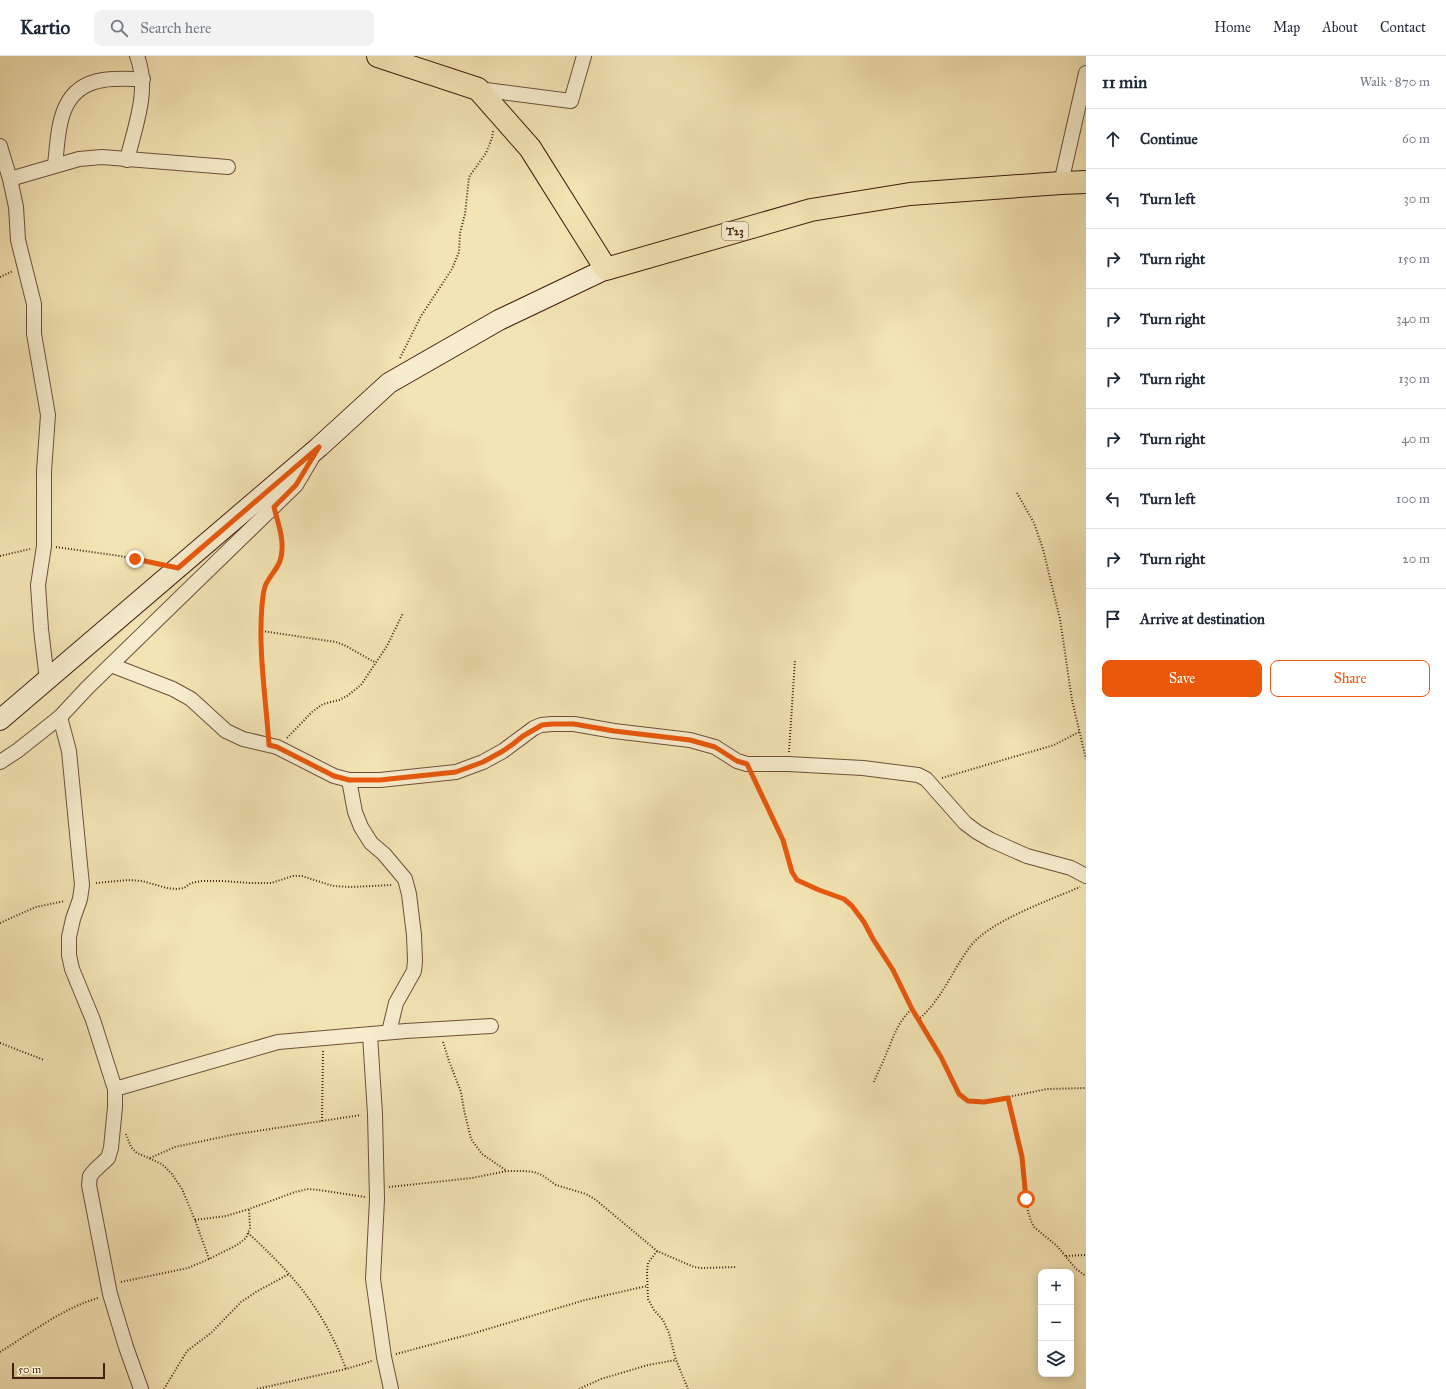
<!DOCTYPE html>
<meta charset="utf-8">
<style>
:root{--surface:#fff;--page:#f2f2f3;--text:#1f2937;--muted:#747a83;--line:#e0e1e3;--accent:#ea580c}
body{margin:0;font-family:"IM FELL Great Primer",serif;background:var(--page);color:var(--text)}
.controls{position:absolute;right:12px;bottom:12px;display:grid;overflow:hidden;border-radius:8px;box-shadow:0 2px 10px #0003}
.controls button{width:36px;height:36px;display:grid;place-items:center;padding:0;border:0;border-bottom:1px solid var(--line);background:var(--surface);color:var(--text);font:20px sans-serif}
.scale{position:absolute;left:12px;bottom:10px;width:93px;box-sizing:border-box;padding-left:4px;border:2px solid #421f12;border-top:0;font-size:11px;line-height:14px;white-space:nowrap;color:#421f12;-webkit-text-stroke:3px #f7edce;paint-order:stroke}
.stop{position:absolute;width:12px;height:12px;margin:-9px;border:3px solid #ea580c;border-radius:50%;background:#fff}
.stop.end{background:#ea580c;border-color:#fff;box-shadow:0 1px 4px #0008}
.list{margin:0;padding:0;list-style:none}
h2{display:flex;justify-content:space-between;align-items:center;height:52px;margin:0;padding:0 16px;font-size:17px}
h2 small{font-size:13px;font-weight:400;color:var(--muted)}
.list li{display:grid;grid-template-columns:26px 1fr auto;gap:12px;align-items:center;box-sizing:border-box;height:60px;padding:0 16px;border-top:1px solid var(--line)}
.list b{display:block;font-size:15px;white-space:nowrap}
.list em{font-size:13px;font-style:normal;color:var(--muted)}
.actions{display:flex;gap:8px;padding:12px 16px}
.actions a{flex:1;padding:9px 0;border:1px solid var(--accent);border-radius:8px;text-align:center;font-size:14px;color:var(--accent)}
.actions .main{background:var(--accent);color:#fff}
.icon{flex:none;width:22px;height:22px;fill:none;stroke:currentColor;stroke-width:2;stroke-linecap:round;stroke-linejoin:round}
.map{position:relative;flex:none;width:1086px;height:1333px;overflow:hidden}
header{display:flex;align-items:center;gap:24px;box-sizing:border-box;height:56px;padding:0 20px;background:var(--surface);border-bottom:1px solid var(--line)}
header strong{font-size:19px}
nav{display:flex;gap:22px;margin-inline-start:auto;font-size:14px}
.search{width:280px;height:36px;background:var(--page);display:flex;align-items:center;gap:10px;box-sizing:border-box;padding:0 14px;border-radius:8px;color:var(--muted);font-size:15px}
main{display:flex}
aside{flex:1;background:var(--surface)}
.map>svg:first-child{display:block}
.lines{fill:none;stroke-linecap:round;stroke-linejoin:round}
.minor-casing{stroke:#6e503a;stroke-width:16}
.secondary-casing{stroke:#421f12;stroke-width:22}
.primary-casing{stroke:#421f12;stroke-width:24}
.path{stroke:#421f12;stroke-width:2;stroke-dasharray:1 2;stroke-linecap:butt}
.minor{stroke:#f7edce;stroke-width:14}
.secondary{stroke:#f7edce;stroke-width:20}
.primary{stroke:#f3e4b4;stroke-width:22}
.route{stroke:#ea580c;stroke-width:5}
.labels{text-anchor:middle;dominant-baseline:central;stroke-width:4;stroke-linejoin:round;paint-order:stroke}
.shield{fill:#f7edce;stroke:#785d4a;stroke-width:1}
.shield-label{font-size:11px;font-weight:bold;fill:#421f12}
</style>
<header>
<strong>Kartio</strong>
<div class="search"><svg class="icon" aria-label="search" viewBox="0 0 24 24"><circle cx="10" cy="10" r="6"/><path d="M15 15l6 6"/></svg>Search here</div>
<nav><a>Home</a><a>Map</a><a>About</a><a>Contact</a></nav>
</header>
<main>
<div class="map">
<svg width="1086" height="1333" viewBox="0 0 1086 1333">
<rect width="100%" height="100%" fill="#f3e4b4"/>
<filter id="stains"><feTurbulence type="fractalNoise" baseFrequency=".005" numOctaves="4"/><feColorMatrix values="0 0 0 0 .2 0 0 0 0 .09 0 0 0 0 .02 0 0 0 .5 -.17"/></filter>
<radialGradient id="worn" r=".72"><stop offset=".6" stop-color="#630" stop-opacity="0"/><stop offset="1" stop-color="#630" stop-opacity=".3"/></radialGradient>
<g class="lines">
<defs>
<g id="minor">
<path d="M 478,33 L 571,45 L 584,0"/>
<path d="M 0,90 L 10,123 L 16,151 L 18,184 L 34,248 L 34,278 L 48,359 L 44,415 L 44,490 L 38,529 L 41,573 L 47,624"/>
<path d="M 127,104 C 135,70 150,34 137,0"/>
<path d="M 55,109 C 59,73 58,31 103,24 C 116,22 130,23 143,23"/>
<path d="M 10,123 L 79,103 L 102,101 L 228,111"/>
<path d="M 1061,127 L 1086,17"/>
<path d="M 111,609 L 173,633 L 191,643 L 226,675 L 243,683 L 277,691 L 334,720 L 349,724 L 380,724 L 456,716 L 483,706 L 503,695 L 534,672 L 541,669 L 552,668 L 574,668 L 614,675 L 690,684 L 715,691 L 737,705 L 747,708 L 788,708 L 863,712 L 918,719 L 926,723 L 965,767 L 977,776 L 991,784 L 1011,793 L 1027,800 L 1071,812 L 1086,820"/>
<path d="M 60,661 L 69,695 L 82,829 L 80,843 L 73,863 L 69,881 L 69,899 L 72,913 L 93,964 L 115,1033 L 115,1051 L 111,1092 L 108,1102 L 95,1114 L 90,1120 L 89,1129 L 110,1238 L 126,1291 L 141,1333"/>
<path d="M 0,706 L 17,695 L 60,661 L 87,632 L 296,429 L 312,402"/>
<path d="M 349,724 L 355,756 L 361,771 L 371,787 L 384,798 L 405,823 L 409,838 L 414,879 L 415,905 L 414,915 L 396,947 L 389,976"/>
<path d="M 370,979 L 375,1058 L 377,1143 L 373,1223 L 384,1301 L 391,1333"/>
<path d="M 115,1033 L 278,986 L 406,975 L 491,970"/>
</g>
<path id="secondary" d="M 0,664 L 319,391 L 389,327 L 499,264 L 606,213"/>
<path id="primary" d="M 378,0 L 478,33 L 530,92 L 606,213 L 811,154 L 910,138 L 1061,127 L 1086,126"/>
</defs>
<!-- minor casing -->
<use href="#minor" class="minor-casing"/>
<!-- secondary casing -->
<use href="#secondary" class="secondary-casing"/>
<!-- primary casing -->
<use href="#primary" class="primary-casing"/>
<!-- path -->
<g class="path">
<path d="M 0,221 L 13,215"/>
<path d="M 400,302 L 421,260 L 452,213 L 459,196 L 460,177 L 465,158 L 469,121 L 486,97 L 492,82 L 493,75"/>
<path d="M 1017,437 L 1034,467 L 1043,493 L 1060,563 L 1072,644 L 1086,703"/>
<path d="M 56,491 L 120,500 L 158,508"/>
<path d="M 0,500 L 30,493"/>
<path d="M 262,575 L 336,586 L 346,590 L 376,607"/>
<path d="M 268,676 L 262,590 L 262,565 L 264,533 L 267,527 L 280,504 L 282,485 L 278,466"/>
<path d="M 287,682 L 312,656 L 323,648 L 339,644 L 347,640 L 361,629 L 387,590 L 403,557"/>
<path d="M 789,696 L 795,604"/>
<path d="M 754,721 L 783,784 L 792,816 L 797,824 L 819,835 L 845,843 L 852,850 L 864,866 L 873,883 L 893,914 L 912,953 L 941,1001 L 955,1031 L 962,1042 L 968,1045 L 984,1046 L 1047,1033 L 1086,1032"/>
<path d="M 942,722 L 1054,689 L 1079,676"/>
<path d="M 96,827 L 128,824 L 142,825 L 167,832 L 177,833 L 184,832 L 191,827 L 202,825 L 223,825 L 250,827 L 271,827 L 293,820 L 302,820 L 333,830 L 351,831 L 393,829"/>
<path d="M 0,867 L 36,851 L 65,845"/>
<path d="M 918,964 C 942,943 951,917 969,892 C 987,866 1050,844 1080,831"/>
<path d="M 443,986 L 449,1005 L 461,1036 L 464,1054 L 471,1083 L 482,1098 L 507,1115"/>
<path d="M 0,987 L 44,1004"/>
<path d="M 874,1026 C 878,1016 883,1006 887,996 C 894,980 898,965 912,953"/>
<path d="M 1008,1042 L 1022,1101 L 1028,1155 L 1031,1165 L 1034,1171 L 1057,1190 L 1076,1213 L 1086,1220"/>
<path d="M 322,1065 L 323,995"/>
<path d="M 126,1078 L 131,1091 L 137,1097 L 162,1108 L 172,1118 L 182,1133 L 195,1164 L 209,1203"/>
<path d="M 150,1102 L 175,1091 L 231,1079 L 361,1059"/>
<path d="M 389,1131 L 472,1122 L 507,1115 L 524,1115 L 534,1116 L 542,1119 L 556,1129 L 586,1138 L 596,1144 L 657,1195 L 694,1211 L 702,1212 L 737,1211"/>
<path d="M 195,1164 L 226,1160 L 249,1153 L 295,1136 L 308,1133 L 319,1134 L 365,1141"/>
<path d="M 248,1177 C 272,1199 296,1223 314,1250 C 327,1269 338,1291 346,1313"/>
<path d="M 657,1195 L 648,1207 L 647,1216 L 648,1243 L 654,1254 L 663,1264 L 669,1277 L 676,1304 L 688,1333"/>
<path d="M 1066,1200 L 1086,1199"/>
<path d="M 121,1226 L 188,1212 L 209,1203 L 237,1189 L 246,1182 L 250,1172 L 249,1153"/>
<path d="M 0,1296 C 31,1277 63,1252 98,1242"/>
<path d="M 396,1298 L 471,1278 L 585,1244 L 647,1230"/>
<path d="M 164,1333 L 187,1295 L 211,1277 L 241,1246 L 256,1236 L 289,1218"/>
<path d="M 257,1333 L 346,1313 L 372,1305"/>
<path d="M 579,1333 L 601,1323 L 648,1309 L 676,1304"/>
</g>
<!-- minor -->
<use href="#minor" class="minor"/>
<!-- secondary -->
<use href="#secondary" class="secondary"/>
<!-- primary -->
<use href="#primary" class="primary"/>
</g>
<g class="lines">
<!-- route -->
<path class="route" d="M 135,503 L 178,512 L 319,391 L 296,429 L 274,451 C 278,468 286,487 280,505 C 277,513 270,520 266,528 C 263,534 263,542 262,549 C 258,595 266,643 269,689 L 277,691 L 334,720 L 349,724 L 380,724 L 456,716 L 483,706 L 503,695 L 513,688 L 523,680 L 542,669 L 552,668 L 574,668 L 614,675 L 690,684 L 715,691 L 737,705 L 747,708 L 783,784 L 792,816 L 797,824 L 819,834 L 844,843 L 852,850 L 864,866 L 873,883 L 893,914 L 912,953 L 941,1001 L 959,1038 L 968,1045 L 984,1046 L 1008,1042 L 1022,1101 L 1026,1143"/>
</g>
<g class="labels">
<!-- shield labels -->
<rect class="shield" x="722" y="166" width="26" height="18" rx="3"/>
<g class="shield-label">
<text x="735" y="175">T23</text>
</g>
</g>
<rect width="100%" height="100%" filter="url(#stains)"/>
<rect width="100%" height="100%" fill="url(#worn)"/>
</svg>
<div class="controls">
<button>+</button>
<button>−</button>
<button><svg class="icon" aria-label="layers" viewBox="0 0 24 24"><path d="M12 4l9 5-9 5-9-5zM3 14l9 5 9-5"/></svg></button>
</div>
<div class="scale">50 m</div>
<div class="stop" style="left:1026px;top:1143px"></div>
<div class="stop end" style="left:135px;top:503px"></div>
</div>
<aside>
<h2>11 min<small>Walk · 870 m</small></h2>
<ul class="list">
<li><svg class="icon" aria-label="ahead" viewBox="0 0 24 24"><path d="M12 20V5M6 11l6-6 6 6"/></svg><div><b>Continue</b></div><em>60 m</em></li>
<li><svg class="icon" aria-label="left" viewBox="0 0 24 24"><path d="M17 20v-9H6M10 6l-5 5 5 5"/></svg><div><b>Turn left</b></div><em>30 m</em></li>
<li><svg class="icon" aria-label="right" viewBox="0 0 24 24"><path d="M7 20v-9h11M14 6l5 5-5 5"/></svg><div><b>Turn right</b></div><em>150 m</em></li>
<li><svg class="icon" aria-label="right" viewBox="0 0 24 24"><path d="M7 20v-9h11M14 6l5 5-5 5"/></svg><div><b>Turn right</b></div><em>340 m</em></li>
<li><svg class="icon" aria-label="right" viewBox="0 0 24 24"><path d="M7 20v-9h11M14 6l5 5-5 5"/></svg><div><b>Turn right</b></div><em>130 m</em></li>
<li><svg class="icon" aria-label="right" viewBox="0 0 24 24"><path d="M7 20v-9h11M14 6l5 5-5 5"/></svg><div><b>Turn right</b></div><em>40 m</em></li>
<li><svg class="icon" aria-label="left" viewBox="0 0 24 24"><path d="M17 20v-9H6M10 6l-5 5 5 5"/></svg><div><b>Turn left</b></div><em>100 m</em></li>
<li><svg class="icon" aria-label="right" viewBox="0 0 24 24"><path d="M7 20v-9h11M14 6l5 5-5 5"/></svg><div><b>Turn right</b></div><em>20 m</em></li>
<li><svg class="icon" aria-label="arrive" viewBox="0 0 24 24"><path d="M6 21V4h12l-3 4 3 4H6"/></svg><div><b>Arrive at destination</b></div></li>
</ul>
<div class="actions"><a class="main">Save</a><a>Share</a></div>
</aside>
</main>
